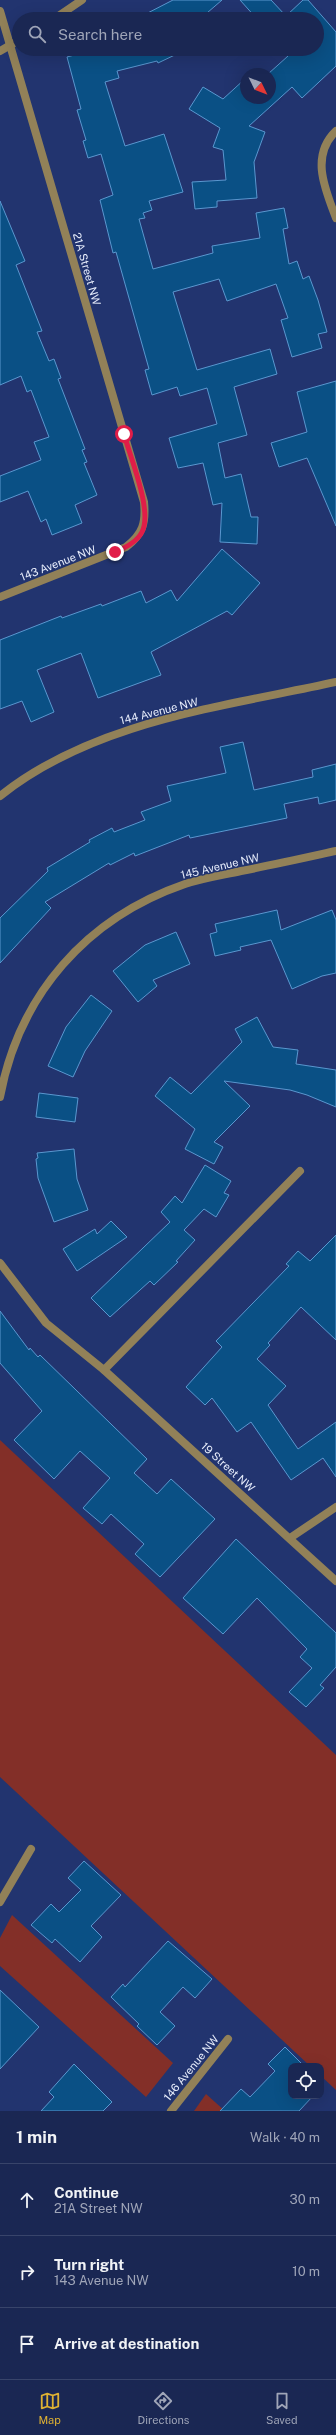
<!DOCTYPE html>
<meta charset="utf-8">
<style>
:root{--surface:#1a2753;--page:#232f5a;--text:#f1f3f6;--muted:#9fa5b8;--line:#38446a;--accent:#deb133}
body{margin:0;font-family:"Public Sans",sans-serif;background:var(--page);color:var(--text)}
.controls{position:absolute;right:12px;bottom:12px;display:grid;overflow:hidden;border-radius:8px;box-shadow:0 4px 16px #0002}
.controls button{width:36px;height:36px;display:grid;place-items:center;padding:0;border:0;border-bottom:1px solid var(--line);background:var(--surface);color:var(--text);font:20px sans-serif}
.compass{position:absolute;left:240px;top:68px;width:36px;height:36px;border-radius:50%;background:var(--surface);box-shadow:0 4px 16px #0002;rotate:133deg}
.stop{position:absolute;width:12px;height:12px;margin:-9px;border:3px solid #e11d48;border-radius:50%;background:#fff}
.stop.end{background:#e11d48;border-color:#fff;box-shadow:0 1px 4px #0008}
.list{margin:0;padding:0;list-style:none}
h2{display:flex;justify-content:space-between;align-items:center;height:52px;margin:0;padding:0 16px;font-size:17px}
h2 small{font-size:13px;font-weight:400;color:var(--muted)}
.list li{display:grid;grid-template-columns:26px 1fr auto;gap:12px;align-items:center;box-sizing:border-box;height:72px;padding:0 16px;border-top:1px solid var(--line)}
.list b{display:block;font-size:15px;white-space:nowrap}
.list p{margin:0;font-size:13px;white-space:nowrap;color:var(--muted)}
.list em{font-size:13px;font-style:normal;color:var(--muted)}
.icon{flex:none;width:22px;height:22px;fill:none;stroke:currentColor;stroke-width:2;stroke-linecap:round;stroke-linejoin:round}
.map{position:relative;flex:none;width:336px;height:2111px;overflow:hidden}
.search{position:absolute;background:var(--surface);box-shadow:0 4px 16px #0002;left:12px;right:12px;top:12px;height:44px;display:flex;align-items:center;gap:10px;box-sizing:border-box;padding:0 14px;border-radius:22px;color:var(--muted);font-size:15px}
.sheet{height:268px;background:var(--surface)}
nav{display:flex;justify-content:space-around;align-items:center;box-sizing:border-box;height:56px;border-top:1px solid var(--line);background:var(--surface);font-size:11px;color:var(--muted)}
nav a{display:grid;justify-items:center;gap:2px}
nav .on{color:var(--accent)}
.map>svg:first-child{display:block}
.green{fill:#832f28}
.building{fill:#0a5085;stroke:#5a97cf}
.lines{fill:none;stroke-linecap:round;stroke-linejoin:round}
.minor{stroke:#928158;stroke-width:8}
.tertiary{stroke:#928158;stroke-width:8}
.route{stroke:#e11d48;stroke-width:5}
.labels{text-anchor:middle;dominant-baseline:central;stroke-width:3;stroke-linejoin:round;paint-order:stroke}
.street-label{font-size:11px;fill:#e6ecfb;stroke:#22346f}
</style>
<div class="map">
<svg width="336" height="2111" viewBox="0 0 336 2111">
<rect width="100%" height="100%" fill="#22346f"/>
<!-- green -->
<g class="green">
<path d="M 0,1440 L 336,1755 L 336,2090 L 321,2076 L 321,2066 L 310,2066 L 0,1777 Z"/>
<path d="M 12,1915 L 173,2063 L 146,2097 L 0,1966 L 0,1938 Z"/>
<path d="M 206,2094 L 225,2111 L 194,2111 Z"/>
</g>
<!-- building -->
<g class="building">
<path d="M 173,0 L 222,0 L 200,19 L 136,19 Z"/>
<path d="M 240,0 L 271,0 L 286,16 L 303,0 L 308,0 L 336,32 L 336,66 L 302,98 L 292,87 L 249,126 L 265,132 L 254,162 L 257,198 L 217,201 L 217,207 L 195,209 L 192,182 L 226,180 L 223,150 L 213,147 L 220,128 L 189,109 L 203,87 L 223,99 L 246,78 L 246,98 L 270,98 L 270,74 L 268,74 L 288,56 L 284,49 L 317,49 L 317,19 L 257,19 Z"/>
<path d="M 97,49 L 181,49 L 178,51 L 179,53 L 158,63 L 157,61 L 117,71 L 119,78 L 105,82 L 125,146 L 164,134 L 183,192 L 149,201 L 152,210 L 143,213 L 145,218 L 139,219 L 153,269 L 213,253 L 212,246 L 260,238 L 256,213 L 284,208 L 288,228 L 283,229 L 289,264 L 297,261 L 303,279 L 309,276 L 318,300 L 327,332 L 318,334 L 322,348 L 292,357 L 281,320 L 288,318 L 276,284 L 227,301 L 219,279 L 173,292 L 197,370 L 270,349 L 277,374 L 234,387 L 247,435 L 218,443 L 225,478 L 241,474 L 251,517 L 258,517 L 257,544 L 220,542 L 222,503 L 213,505 L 203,463 L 178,468 L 169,438 L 217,424 L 207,388 L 180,396 L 177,387 L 152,395 L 145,370 L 149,369 L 116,252 L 113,253 L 100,200 L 113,195 L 101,154 L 88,158 L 83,141 L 86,140 L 77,110 L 81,109 L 67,57 Z"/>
<path d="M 0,201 L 25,261 L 16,265 L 42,331 L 37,332 L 49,361 L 54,359 L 61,378 L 58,379 L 85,449 L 82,450 L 87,462 L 84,463 L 97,495 L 75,505 L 82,523 L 52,535 L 46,519 L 41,522 L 28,491 L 0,502 L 0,476 L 41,460 L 34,442 L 49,437 L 31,390 L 27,392 L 21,376 L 0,385 Z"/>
<path d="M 336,381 L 336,526 L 307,458 L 279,467 L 271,443 L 307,432 L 297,392 Z"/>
<path d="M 222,549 L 260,583 L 232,615 L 227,611 L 151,652 L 161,675 L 98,698 L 81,653 L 37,670 L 54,712 L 31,722 L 22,701 L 0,709 L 0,640 L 61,616 L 62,618 L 101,604 L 102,606 L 141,591 L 146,603 L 171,590 L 177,601 Z"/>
<path d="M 243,742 L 254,790 L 313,777 L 312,770 L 336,764 L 336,800 L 319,804 L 318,797 L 284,804 L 287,818 L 190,838 L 189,835 L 135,856 L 134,853 L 110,865 L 109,863 L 45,902 L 51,908 L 0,963 L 0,918 L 48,871 L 47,868 L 90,842 L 89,840 L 112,828 L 114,832 L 145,820 L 141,812 L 171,801 L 167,786 L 226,773 L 220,747 Z"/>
<path d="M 277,910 L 281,930 L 332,910 L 336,920 L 336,973 L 322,976 L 292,989 L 271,940 L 240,947 L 241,950 L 215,956 L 210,934 L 217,932 L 215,924 Z"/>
<path d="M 176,932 L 190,964 L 153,980 L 157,986 L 138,1002 L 113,971 L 145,945 Z"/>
<path d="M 91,995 L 112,1011 L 85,1051 L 73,1077 L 48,1066 L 66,1027 Z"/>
<path d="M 257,1017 L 273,1047 L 298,1050 L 296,1064 L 336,1070 L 336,1107 L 307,1095 L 290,1090 L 224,1081 L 250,1106 L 214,1142 L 223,1147 L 214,1164 L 185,1149 L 195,1129 L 155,1096 L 170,1077 L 191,1094 L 242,1042 L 235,1029 Z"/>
<path d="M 39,1093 L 78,1098 L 75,1122 L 36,1117 Z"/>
<path d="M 74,1149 L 77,1179 L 88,1210 L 54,1222 L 38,1178 L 36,1159 L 38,1158 L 37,1153 Z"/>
<path d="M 205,1165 L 231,1181 L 224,1193 L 229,1195 L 216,1217 L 204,1209 L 184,1230 L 195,1240 L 176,1261 L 178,1262 L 154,1285 L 150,1281 L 110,1317 L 91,1298 L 170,1222 L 161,1212 L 175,1196 L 182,1203 Z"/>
<path d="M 111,1221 L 127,1237 L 77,1271 L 63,1249 L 95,1229 L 97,1234 Z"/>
<path d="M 336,1235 L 336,1340 L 301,1307 L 268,1343 L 270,1345 L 257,1359 L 286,1386 L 268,1405 L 298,1449 L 336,1422 L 336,1477 L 323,1458 L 291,1480 L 251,1422 L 237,1432 L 212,1398 L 205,1405 L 186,1387 L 222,1347 L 216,1341 L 289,1266 L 286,1264 L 298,1251 L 310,1261 Z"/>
<path d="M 0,1311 L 29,1350 L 30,1348 L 38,1357 L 40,1355 L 147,1459 L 134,1473 L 157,1494 L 171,1479 L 215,1519 L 160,1577 L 135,1554 L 144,1544 L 111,1514 L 102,1524 L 83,1508 L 110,1478 L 80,1451 L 54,1479 L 14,1440 L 42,1411 L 0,1363 Z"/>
<path d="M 236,1539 L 336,1633 L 336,1667 L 320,1685 L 324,1688 L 306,1707 L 289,1692 L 312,1668 L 300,1657 L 307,1649 L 257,1598 L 223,1634 L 183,1598 Z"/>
<path d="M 84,1861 L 121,1895 L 91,1926 L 102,1937 L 80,1962 L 55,1939 L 52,1943 L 31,1925 L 51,1904 L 59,1912 L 81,1890 L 68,1878 Z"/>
<path d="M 168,1941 L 212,1979 L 195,1998 L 183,1987 L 160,2012 L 175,2026 L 157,2045 L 137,2026 L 139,2024 L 111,1997 L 123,1984 L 125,1987 Z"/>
<path d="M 0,1990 L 39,2027 L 0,2069 Z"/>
<path d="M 285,2047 L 304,2066 L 291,2066 L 291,2096 L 313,2096 L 299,2111 L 220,2111 L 241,2089 L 250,2097 L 275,2071 L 268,2064 Z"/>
<path d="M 74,2064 L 112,2102 L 103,2111 L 41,2111 L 54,2097 L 49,2092 Z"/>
</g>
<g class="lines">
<!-- minor -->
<g class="minor">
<path d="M 0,11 L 144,502 C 146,523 143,534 126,547 L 0,597"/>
<path d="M 54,19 L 82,0"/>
<path d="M 0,51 L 19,40"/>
<path d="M 336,131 C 310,156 325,189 336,218"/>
<path d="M 0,1097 C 19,995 86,918 185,884 C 203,878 223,875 241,871 C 273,865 304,858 336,851"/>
<path d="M 0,1263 L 46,1323 L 104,1370 L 336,1581"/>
<path d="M 104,1370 L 300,1171"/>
<path d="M 290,1538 L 336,1507"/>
<path d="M 0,1902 L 31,1849"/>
<path d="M 171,2111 L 228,2039"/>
</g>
<!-- tertiary -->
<path class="tertiary" d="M 0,796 C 94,721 222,707 336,682"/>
</g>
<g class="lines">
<!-- route -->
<path class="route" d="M 115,552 C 125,548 137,542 142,532 C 153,511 130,457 124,434"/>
</g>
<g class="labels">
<!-- street labels -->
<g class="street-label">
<text transform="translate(87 269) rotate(74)">21A Street NW</text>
<text transform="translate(58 563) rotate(-21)">143 Avenue NW</text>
<text transform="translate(159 711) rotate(-14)">144 Avenue NW</text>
<text transform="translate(220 866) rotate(-13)">145 Avenue NW</text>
<text transform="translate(228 1467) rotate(42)">19 Street NW</text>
<text transform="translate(191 2068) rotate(-51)">146 Avenue NW</text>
</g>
</g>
</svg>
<div class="controls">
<button><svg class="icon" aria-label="locate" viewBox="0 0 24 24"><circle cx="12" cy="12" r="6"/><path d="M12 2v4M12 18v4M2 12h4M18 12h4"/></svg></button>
</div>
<svg class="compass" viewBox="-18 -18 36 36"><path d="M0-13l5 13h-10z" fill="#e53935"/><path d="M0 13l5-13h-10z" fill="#9fa5b8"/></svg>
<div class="stop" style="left:124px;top:434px"></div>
<div class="stop end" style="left:115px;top:552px"></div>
<div class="search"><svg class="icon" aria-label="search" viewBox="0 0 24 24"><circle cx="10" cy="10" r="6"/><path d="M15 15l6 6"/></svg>Search here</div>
</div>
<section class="sheet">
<h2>1 min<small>Walk · 40 m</small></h2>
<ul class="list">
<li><svg class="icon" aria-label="ahead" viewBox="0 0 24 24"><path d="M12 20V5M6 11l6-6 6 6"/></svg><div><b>Continue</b><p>21A Street NW</p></div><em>30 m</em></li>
<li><svg class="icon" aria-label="right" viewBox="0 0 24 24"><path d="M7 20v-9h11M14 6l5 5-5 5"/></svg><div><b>Turn right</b><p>143 Avenue NW</p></div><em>10 m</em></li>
<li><svg class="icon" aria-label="arrive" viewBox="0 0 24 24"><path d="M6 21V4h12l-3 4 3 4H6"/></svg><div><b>Arrive at destination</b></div></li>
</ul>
</section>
<nav>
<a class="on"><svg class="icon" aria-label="map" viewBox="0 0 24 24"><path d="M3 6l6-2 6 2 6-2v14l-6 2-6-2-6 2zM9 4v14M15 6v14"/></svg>Map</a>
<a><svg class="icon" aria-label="directions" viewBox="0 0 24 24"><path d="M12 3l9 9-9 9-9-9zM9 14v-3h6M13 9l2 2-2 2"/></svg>Directions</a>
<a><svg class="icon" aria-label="saved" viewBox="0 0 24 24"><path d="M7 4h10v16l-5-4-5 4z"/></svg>Saved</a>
</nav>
